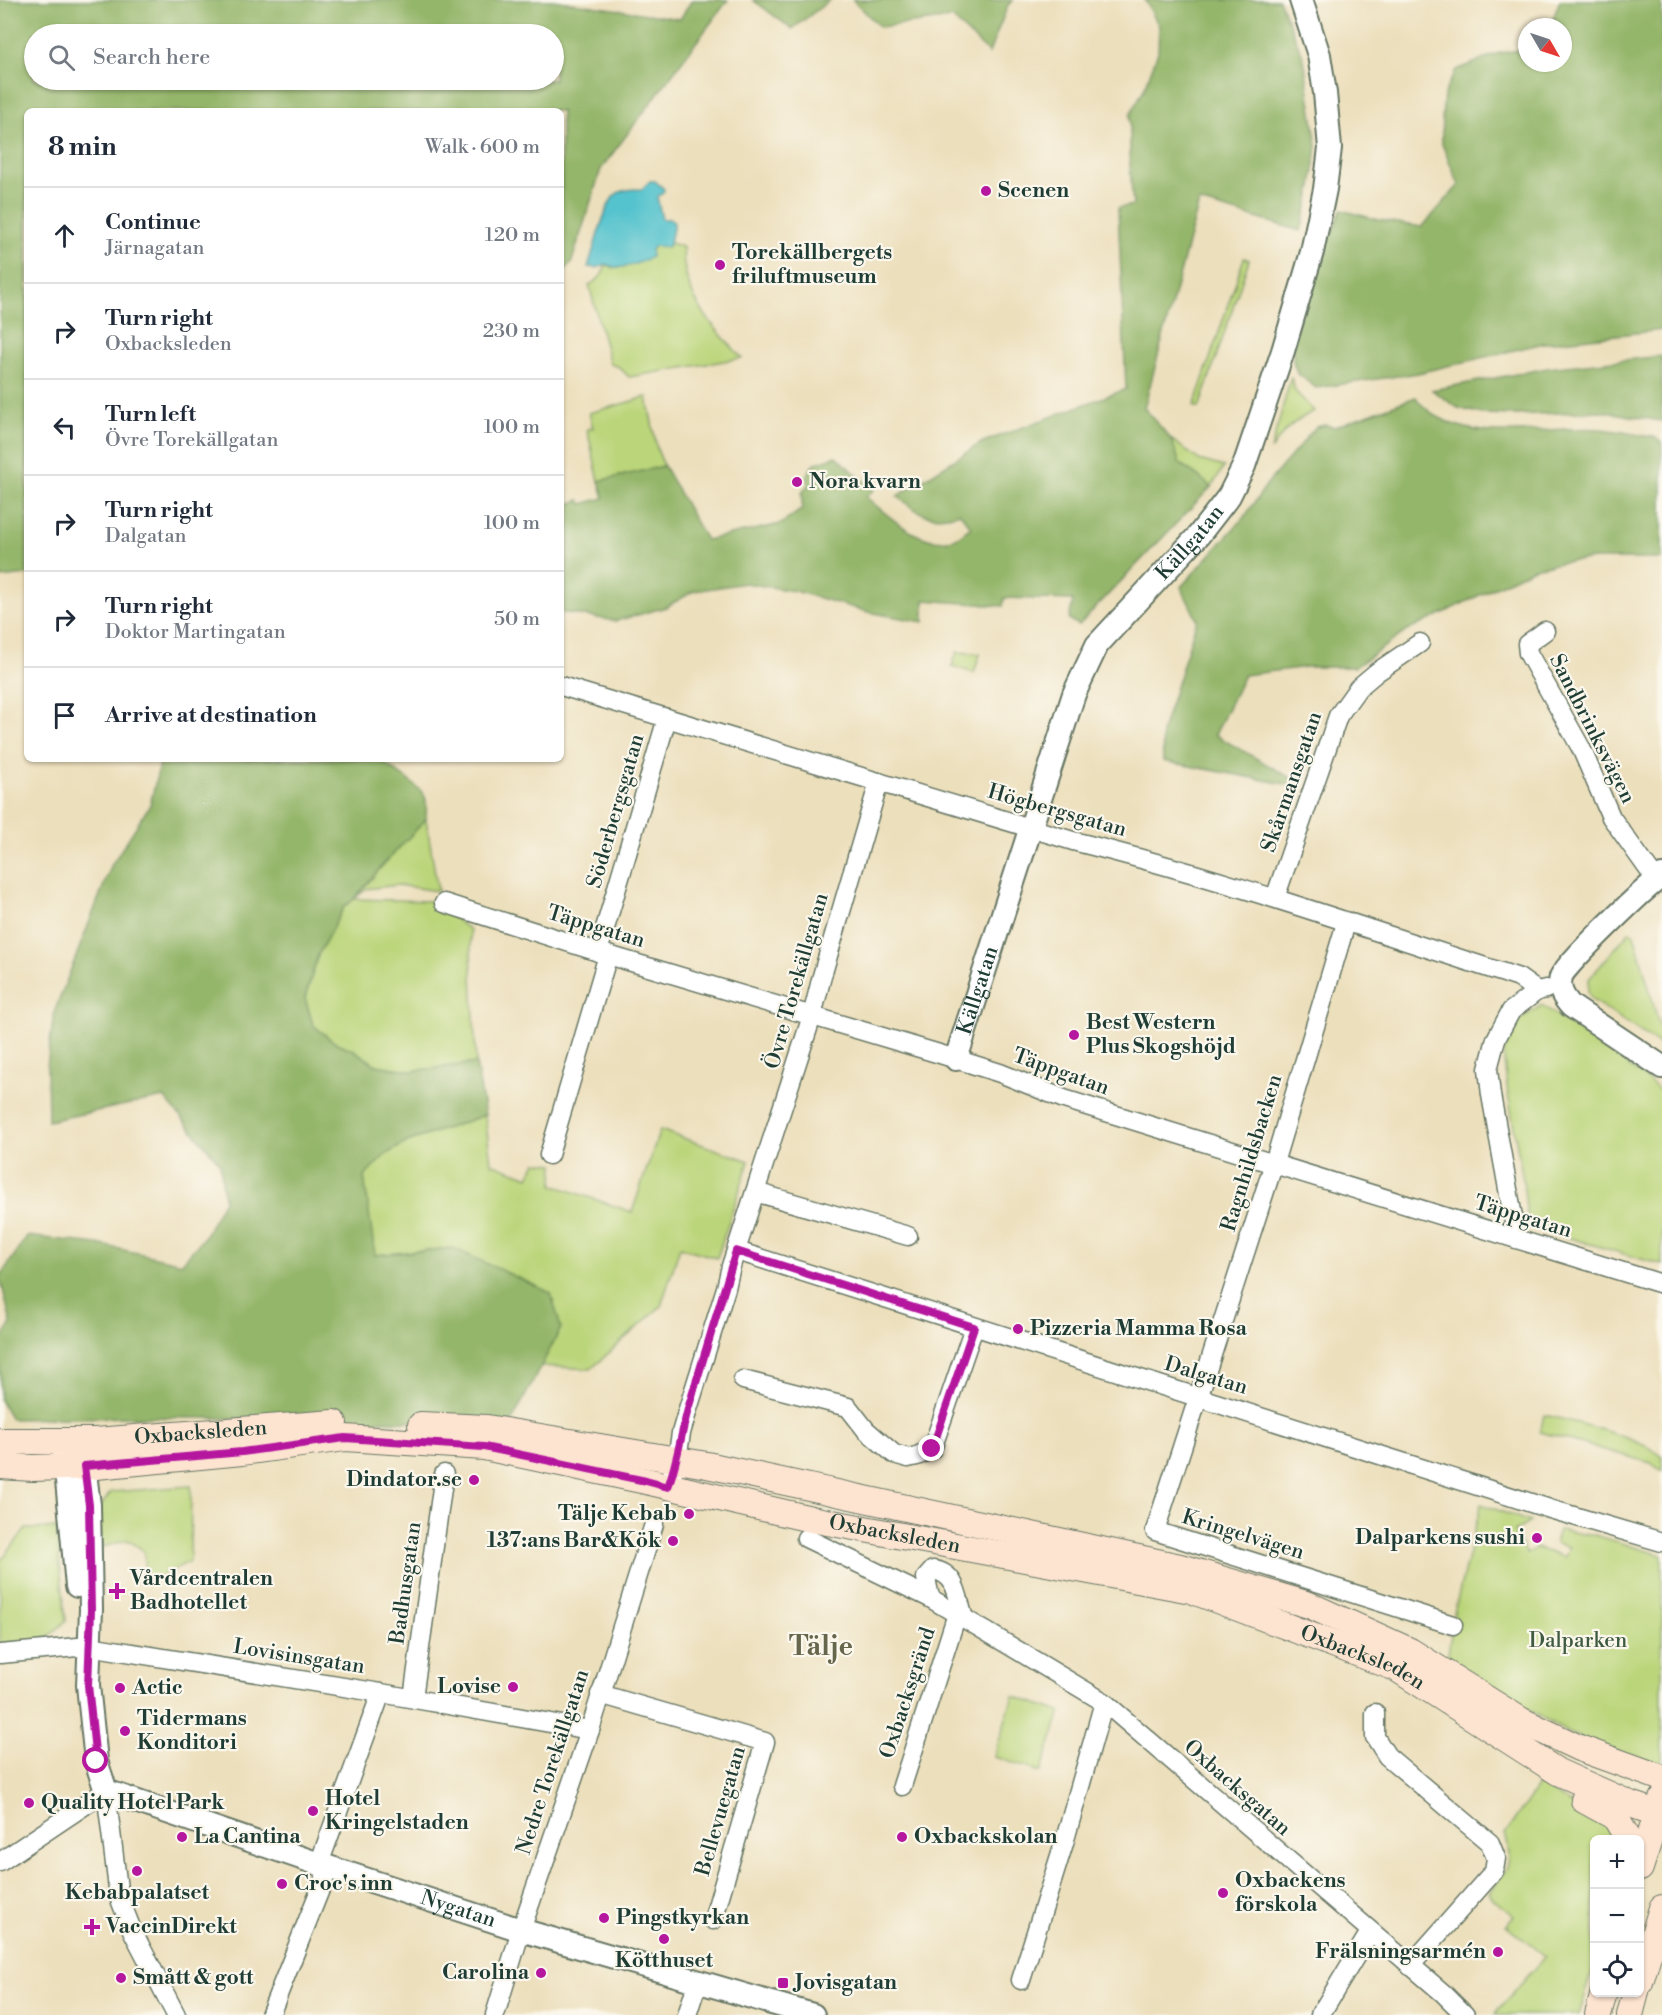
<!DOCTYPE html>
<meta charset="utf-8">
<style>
:root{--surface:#fff;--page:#f6f6f7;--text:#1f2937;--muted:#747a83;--line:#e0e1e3}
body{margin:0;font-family:"Libre Bodoni",serif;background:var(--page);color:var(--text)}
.controls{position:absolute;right:18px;bottom:18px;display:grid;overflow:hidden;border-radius:9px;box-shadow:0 2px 4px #0004}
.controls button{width:54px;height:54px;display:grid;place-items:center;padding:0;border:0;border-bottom:2px solid var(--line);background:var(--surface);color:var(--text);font:30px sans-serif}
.compass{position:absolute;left:1518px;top:18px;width:54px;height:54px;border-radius:50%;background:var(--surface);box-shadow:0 2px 4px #0004;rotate:129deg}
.stop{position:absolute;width:18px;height:18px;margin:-14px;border:4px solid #b5179e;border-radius:50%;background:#fff}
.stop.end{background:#b5179e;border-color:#fff;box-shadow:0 2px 6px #0008}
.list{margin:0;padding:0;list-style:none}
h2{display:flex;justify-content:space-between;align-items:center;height:78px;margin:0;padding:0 24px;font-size:26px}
h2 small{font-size:20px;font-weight:400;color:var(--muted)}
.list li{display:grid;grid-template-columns:39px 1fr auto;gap:18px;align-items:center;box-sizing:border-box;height:96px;padding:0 24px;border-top:2px solid var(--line)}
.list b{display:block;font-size:22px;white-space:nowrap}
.list p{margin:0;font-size:20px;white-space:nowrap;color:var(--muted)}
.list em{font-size:20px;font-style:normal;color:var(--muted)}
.icon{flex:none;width:33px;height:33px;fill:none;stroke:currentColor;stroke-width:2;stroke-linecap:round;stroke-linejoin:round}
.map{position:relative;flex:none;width:1662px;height:2015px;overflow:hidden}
.search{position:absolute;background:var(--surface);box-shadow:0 2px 4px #0004;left:24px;top:24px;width:540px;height:66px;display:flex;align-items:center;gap:15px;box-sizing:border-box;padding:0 21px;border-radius:33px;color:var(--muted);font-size:22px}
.panel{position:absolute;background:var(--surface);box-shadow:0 2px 4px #0004;left:24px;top:108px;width:540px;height:654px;border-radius:9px}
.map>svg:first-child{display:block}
.green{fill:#bbd57a;stroke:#6d8957;stroke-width:1.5}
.forest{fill:#94b66a;stroke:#5a7a4f;stroke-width:1.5;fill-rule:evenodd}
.water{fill:#55c3cd;stroke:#3a8080;stroke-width:1.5}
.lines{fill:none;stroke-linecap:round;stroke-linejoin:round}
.minor-casing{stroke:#677664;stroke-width:21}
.tertiary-casing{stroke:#677664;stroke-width:26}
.secondary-casing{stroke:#677664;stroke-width:28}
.minor{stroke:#fff;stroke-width:18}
.tertiary{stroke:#fff;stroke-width:22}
.secondary{stroke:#fde4d1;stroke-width:26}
.route{stroke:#b5179e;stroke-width:8}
.poi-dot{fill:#b5179e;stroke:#fbf7ec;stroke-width:2}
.labels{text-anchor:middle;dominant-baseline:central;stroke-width:4.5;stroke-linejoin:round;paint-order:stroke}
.poi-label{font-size:21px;font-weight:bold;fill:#1f3d34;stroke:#fbf7ec;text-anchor:start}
.street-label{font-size:21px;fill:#1f3d34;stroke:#fbf7ec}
.park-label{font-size:21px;fill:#3e5b42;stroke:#fbf7ec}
.district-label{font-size:27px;font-weight:bold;fill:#65664c;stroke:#fbf7ec}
</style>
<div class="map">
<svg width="1662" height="2015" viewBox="0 0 1662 2015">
<rect width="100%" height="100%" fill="#fbf7ec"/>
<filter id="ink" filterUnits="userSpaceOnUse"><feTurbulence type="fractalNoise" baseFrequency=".0167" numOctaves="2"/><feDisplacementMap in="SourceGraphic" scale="12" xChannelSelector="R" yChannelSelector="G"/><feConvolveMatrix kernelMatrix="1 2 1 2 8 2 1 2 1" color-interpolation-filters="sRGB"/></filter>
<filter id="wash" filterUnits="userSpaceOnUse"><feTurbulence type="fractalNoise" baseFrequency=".008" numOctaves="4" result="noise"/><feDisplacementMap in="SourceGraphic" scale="24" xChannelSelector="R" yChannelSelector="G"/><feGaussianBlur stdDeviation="1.35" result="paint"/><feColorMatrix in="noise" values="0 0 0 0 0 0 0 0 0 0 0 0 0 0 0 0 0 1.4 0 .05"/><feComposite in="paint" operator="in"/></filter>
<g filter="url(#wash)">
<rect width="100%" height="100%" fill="#ecdfbc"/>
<!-- green -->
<g class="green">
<path d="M 670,243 L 683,247 C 682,296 711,324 742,358 L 629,377 L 619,367 L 610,364 L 589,285 C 599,280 603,275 606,264 L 613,268 L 651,250 L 654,246 L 667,247 Z"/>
<path d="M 1244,258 L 1249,260 L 1199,408 L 1194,406 Z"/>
<path d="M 1291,377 L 1294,390 L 1314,411 C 1291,423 1285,429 1271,450 Z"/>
<path d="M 647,397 L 657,449 L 664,466 L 599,481 L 587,429 L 593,428 L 589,413 Z"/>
<path d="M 1171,439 L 1199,460 L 1224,467 L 1211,487 L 1197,475 L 1180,464 Z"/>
<path d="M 957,652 L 980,654 L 974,673 L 952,666 Z"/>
<path d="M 426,819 L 438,891 L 397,885 L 366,889 L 354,899 L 431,901 L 470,930 L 476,1063 L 412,1071 L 376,1065 L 354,1050 L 334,1042 L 313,1025 L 305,998 L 318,955 L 344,907 L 354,899 L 382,866 Z"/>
<path d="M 1630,931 L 1634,934 L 1662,1035 L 1662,1041 L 1659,1044 L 1592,1000 L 1588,992 L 1589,979 Z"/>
<path d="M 1542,1005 L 1648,1080 L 1662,1092 L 1662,1265 L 1528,1226 L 1523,1180 L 1508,1094 L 1503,1052 L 1519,1020 Z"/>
<path d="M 485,1115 L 491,1163 L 529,1177 L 536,1162 L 554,1164 L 553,1185 L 632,1212 L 660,1130 L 749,1161 L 717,1258 L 680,1247 L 661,1306 L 591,1369 L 541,1366 L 561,1328 L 453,1248 L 374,1255 L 364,1176 L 386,1154 L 407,1142 Z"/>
<path d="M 1544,1415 C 1576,1422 1637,1437 1662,1456 L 1662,1471 L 1651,1463 L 1540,1432 Z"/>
<path d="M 191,1486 L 190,1561 L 147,1584 C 139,1560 157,1555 127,1540 L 103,1547 L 95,1514 L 111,1492 Z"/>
<path d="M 1481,1504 L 1530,1522 L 1514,1532 L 1527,1554 L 1536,1548 L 1565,1557 L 1569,1547 L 1555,1543 L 1559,1530 L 1589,1535 L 1595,1535 L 1662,1555 L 1662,1760 L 1659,1768 L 1568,1733 L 1447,1661 L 1454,1613 Z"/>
<path d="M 56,1528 L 66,1621 L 42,1643 L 0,1645 L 0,1561 L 26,1529 Z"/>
<path d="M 1013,1696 L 1061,1712 L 1041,1772 L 994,1757 Z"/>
<path d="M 1539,1784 L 1607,1825 L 1621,1839 L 1594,1840 L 1594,1967 L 1579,2015 L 1495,2015 L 1545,1956 L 1507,1925 L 1514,1916 L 1493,1899 L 1489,1893 C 1507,1869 1514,1865 1505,1834 Z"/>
</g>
<!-- forest -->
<g class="forest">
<path d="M 0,0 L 553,0 L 680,19 L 692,0 L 728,0 L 601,169 L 571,264 L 561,273 L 561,111 L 27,111 L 27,575 L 0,578 ZM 34,34 L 554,34 L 554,80 L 34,80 Z"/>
<path d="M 753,0 L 830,0 L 792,29 Z"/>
<path d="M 853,0 L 1013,0 L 1008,5 L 989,53 L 952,18 L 880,27 Z"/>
<path d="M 1145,0 L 1279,0 L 1304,59 L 1317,146 L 1312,187 L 1301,231 L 1199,202 L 1144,408 L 1171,439 L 1180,464 L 1197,475 L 1211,487 L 1079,625 L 1069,620 L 1073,600 L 1004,598 L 1003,606 L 924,600 L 924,622 L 868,612 L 795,591 L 745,583 L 694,591 L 666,607 L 616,621 L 561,612 L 561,507 L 580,500 L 582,504 L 604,498 L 599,481 L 664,466 L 706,540 L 781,524 L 802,509 L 802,493 L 808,485 L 807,477 L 813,464 L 836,456 L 874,490 L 866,497 C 889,516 923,551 956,538 C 961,535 967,530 971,527 L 960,513 C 931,522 920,515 897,496 L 983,442 L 1126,389 L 1118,208 L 1133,205 L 1130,168 L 1130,115 L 1145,87 L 1158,52 L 1159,26 Z"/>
<path d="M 1560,0 L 1662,0 L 1662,330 L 1544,343 L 1418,373 L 1316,388 L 1297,373 L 1293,361 L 1294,334 L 1341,210 L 1379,220 L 1422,227 L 1459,185 L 1442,144 L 1442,119 L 1444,94 L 1456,70 L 1499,53 L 1527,49 L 1527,63 L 1563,63 L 1563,27 L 1550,27 Z"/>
<path d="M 1662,356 L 1662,421 L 1600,411 L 1517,415 L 1482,414 L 1458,408 L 1432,390 L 1548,368 Z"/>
<path d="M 1416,397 C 1420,405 1429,411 1436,416 C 1486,446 1545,425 1599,429 C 1618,430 1636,435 1654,437 L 1662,441 L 1662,559 L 1595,559 L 1565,562 L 1534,568 L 1407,631 L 1355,667 L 1307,667 L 1244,675 L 1215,735 L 1293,779 L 1291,785 L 1163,761 L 1162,731 L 1197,620 L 1181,587 L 1246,515 L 1267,484 L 1316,427 L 1326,425 L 1334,427 Z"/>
<path d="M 161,759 L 379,759 C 389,767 420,786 424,795 C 428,801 426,812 426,819 L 382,866 L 354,899 L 344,907 L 318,955 L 305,998 L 313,1025 L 334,1042 L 354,1050 L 376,1065 L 412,1071 L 476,1063 L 485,1115 L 407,1142 L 386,1154 L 364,1177 L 375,1255 L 453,1248 L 551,1293 L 561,1328 L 511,1423 L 137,1417 L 11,1419 L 0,1400 L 0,1343 L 11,1323 L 0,1277 L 27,1236 L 97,1244 L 182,1263 L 204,1237 L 224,1200 L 220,1163 L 164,1097 L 48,1121 L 47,1066 L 54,1013 L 112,864 L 150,805 Z"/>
</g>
<!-- water -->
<path class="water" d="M 650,181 L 655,181 L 664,189 L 663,193 L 657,197 L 662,219 L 670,219 L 674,223 L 670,243 L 667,247 L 654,246 L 651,250 L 651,257 C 637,264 620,272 606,264 L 597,268 L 588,267 C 593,252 605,204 615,195 C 622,189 633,189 642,189 Z"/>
</g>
<g filter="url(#ink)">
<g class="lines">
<defs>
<g id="minor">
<path d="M 1545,631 L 1527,644 L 1528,653 L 1581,748 L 1611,817 L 1656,880"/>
<path d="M 561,686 L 1073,841 C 1219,877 1361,927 1504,973 L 1519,978 L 1537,991"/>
<path d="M 1275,898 L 1338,716 L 1358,688 L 1377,672 L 1420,643"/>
<path d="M 444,903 L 608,955 L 943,1055 L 1000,1073 L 1064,1099 L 1662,1284"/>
<path d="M 1346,923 L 1274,1163 L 1155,1531 L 1453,1625"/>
<path d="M 598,952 L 667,718"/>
<path d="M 549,1155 L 608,955"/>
<path d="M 755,1192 L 908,1236"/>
<path d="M 1517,1239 L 1491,1095 L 1488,1069 L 1496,1039 L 1511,1011 L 1537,991 L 1546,989"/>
<path d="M 737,1251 L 1550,1509 L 1662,1542"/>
<path d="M 743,1380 L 848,1407 L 866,1430 L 894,1454 L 908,1458 L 917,1456 L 932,1449 L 974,1327"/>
<path d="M 668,1487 L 677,1460 L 681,1433 L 688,1409 L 726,1288 L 731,1266 L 812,1016 L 822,976 L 879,782"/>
<path d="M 806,1538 L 930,1598 L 1104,1702 L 1443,1993 L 1465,2015"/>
<path d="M 930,1598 L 926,1578 L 933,1570 C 958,1573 957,1599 964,1618"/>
<path d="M 0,1654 L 89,1646 L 381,1693 L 590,1730"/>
<path d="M 600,1694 L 765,1742 L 713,1920"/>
<path d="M 413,1698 L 444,1474"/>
<path d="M 1375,1713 L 1375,1737 L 1387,1756 L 1490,1843 L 1496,1858 L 1494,1871 L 1410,1966"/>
<path d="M 902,1786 L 957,1614"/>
<path d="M 0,1862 L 106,1791 L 119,1897 L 132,1930 L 176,2015"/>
<path d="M 319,1864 L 381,1693"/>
<path d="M 1021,1980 L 1064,1843 L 1104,1702"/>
<path d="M 270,2015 L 329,1867"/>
<path d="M 495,2015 L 521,1930 L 590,1730 L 654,1524"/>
<path d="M 687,2015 L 698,1981"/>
<path d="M 1320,2015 L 1370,1932"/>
</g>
<g id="tertiary">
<path d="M 1662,876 C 1648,885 1564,965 1561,977 C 1558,989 1563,997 1571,1006 L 1662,1067"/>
<path id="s1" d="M 956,1059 L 1074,694 L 1097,645 L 1198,536 L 1229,496 L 1244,466 L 1283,351 L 1312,252 L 1325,189 L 1330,148 L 1325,93 L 1319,55 L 1301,0"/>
<path id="s2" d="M 82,1448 L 89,1505 L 91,1609 L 88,1685 L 96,1761 L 106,1791 L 319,1864 L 521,1930 L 813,2015"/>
<path d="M 64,1449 L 77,1586"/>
</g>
<g id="secondary">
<path d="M 421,1425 L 487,1428 L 707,1465 L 1180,1567 L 1309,1605 L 1410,1651 L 1522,1721 L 1579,1748 L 1662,1778"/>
<path id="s3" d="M 0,1441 L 95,1441 L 334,1423"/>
<path id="s4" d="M 0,1466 L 33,1468 L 96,1466 L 242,1452 L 345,1438 L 484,1447 L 646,1481 L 811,1519 L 1191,1590 L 1396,1668 L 1558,1772 L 1630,1804 L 1662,1815"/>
<path d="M 1584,1800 L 1615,1817 L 1629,1840"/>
<path d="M 1640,1868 L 1662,1799"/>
<path d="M 1640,1982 L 1662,1908"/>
<path d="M 1598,2015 L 1604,1992"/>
<path d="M 1630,2015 L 1636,1992"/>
</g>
</defs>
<!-- minor casing -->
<use href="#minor" class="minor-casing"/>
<!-- tertiary casing -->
<use href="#tertiary" class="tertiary-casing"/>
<!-- secondary casing -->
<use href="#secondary" class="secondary-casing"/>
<!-- minor -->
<use href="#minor" class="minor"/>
<!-- tertiary -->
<use href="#tertiary" class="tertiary"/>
<!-- secondary -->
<use href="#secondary" class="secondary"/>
</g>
</g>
<g class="lines" filter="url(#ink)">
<!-- route -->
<path class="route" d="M 96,1761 L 88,1685 L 91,1610 L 89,1505 L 84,1466 L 242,1452 L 345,1438 L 484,1447 L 646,1481 L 668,1487 C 677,1462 681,1435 688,1409 L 736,1251 L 974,1327 L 932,1449"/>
</g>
<!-- markers -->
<g class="poi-dot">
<circle cx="986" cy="191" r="6"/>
<circle cx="720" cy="265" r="6"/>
<circle cx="797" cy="482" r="6"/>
<circle cx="1074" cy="1035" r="6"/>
<circle cx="1018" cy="1329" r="6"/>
<circle cx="474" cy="1480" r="6"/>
<circle cx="689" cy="1514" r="6"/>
<circle cx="1537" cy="1538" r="6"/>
<circle cx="673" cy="1541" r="6"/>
<path d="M114 1582h6v6h6v6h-6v6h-6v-6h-6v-6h6z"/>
<circle cx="513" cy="1687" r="6"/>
<circle cx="120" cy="1688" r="6"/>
<circle cx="125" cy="1731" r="6"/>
<circle cx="29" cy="1803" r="6"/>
<circle cx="313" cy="1811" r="6"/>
<circle cx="182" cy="1837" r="6"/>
<circle cx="902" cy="1837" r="6"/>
<circle cx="137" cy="1871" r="6"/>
<circle cx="282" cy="1884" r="6"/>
<circle cx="1223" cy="1893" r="6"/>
<circle cx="604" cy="1918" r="6"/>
<path d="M89 1918h6v6h6v6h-6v6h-6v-6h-6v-6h6z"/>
<circle cx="664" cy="1939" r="6"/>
<circle cx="1498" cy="1952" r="6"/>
<circle cx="541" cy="1973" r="6"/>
<circle cx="121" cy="1978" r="6"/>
<rect x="777" y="1977" width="12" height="12" rx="3"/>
</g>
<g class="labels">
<!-- poi labels -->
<g class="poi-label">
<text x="998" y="191">Scenen</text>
<text x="732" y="253">Torekällbergets<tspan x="732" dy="24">friluftmuseum</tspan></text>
<text x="809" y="482">Nora kvarn</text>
<text x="1086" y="1023">Best Western<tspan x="1086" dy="24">Plus Skogshöjd</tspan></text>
<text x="1030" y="1329">Pizzeria Mamma Rosa</text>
<text x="462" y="1480" text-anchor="end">Dindator.se</text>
<text x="677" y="1514" text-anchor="end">Tälje Kebab</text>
<text x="1525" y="1538" text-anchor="end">Dalparkens sushi</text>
<text x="661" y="1541" text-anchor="end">137:ans Bar&amp;Kök</text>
<text x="130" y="1579">Vårdcentralen<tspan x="130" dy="24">Badhotellet</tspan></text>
<text x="501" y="1687" text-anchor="end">Lovise</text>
<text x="132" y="1688">Actic</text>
<text x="137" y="1719">Tidermans<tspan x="137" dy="24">Konditori</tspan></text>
<text x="325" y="1799">Hotel<tspan x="325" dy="24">Kringelstaden</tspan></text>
<text x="41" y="1803">Quality Hotel Park</text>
<text x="194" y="1837">La Cantina</text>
<text x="914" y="1837">Oxbackskolan</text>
<text x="1235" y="1881">Oxbackens<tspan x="1235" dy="24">förskola</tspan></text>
<text x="294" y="1884">Croc's inn</text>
<text x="137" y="1893" text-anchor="middle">Kebabpalatset</text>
<text x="616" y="1918">Pingstkyrkan</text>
<text x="106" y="1927">VaccinDirekt</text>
<text x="1486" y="1952" text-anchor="end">Frälsningsarmén</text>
<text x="664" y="1961" text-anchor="middle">Kötthuset</text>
<text x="529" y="1973" text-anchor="end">Carolina</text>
<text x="133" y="1978">Smått &amp; gott</text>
<text x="795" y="1983">Jovisgatan</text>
</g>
<!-- street labels -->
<g class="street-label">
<text stroke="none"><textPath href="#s1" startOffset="576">Källgatan</textPath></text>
<text transform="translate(1592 729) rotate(63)">Sandbrinksvägen</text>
<text transform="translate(1292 782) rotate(-71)">Skårmansgatan</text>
<text transform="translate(616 811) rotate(-74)">Söderbergsgatan</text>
<text transform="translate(1057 811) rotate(16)">Högbergsgatan</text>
<text transform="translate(596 927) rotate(17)">Täppgatan</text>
<text transform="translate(797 981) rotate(-74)">Övre Torekällgatan</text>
<text stroke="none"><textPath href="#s1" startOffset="72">Källgatan</textPath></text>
<text transform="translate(1061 1072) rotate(20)">Täppgatan</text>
<text transform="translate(1252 1153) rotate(-73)">Ragnhildsbacken</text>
<text transform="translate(1523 1217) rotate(17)">Täppgatan</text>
<text transform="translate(1206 1376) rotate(17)">Dalgatan</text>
<text stroke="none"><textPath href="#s3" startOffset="201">Oxbacksleden</textPath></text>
<text stroke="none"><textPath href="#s4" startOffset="906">Oxbacksleden</textPath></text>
<text transform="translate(1243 1535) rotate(17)">Kringelvägen</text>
<text transform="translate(406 1583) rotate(-82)">Badhusgatan</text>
<text transform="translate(299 1657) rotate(9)">Lovisinsgatan</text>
<text stroke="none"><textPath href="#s4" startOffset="1392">Oxbacksleden</textPath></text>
<text transform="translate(908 1693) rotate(-72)">Oxbacksgränd</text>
<text transform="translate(553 1762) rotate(-72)">Nedre Torekällgatan</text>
<text transform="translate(1237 1788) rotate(41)">Oxbacksgatan</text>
<text transform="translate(721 1811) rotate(-74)">Bellevuegatan</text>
<text stroke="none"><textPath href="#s2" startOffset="717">Nygatan</textPath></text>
</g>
<!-- park labels -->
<g class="park-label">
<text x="1578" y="1641">Dalparken</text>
</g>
<!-- district labels -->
<g class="district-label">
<text x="821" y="1647">Tälje</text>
</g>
</g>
</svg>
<div class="controls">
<button>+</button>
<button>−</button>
<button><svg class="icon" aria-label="locate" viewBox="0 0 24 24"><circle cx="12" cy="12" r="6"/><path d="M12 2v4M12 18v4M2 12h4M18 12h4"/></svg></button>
</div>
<svg class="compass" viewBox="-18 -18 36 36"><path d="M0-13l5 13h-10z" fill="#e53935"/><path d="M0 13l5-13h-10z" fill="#747a83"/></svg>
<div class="stop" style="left:96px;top:1761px"></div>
<div class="stop end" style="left:932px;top:1449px"></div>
<div class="search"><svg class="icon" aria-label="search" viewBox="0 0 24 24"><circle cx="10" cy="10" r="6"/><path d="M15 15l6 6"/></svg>Search here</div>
<section class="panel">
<h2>8 min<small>Walk · 600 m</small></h2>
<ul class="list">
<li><svg class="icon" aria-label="ahead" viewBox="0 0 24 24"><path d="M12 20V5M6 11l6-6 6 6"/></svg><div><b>Continue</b><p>Järnagatan</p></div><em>120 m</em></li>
<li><svg class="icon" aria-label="right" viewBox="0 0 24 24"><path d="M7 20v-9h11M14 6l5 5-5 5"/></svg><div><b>Turn right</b><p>Oxbacksleden</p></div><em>230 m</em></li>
<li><svg class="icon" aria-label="left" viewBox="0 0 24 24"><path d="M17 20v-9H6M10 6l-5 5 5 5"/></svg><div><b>Turn left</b><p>Övre Torekällgatan</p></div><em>100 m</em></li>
<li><svg class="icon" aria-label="right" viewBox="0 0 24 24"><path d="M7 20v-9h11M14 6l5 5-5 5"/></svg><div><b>Turn right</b><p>Dalgatan</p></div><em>100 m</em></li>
<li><svg class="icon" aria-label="right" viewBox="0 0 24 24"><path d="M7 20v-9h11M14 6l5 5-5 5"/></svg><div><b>Turn right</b><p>Doktor Martingatan</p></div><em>50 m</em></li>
<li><svg class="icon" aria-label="arrive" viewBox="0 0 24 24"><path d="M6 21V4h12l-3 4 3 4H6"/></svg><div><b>Arrive at destination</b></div></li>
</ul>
</section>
</div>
